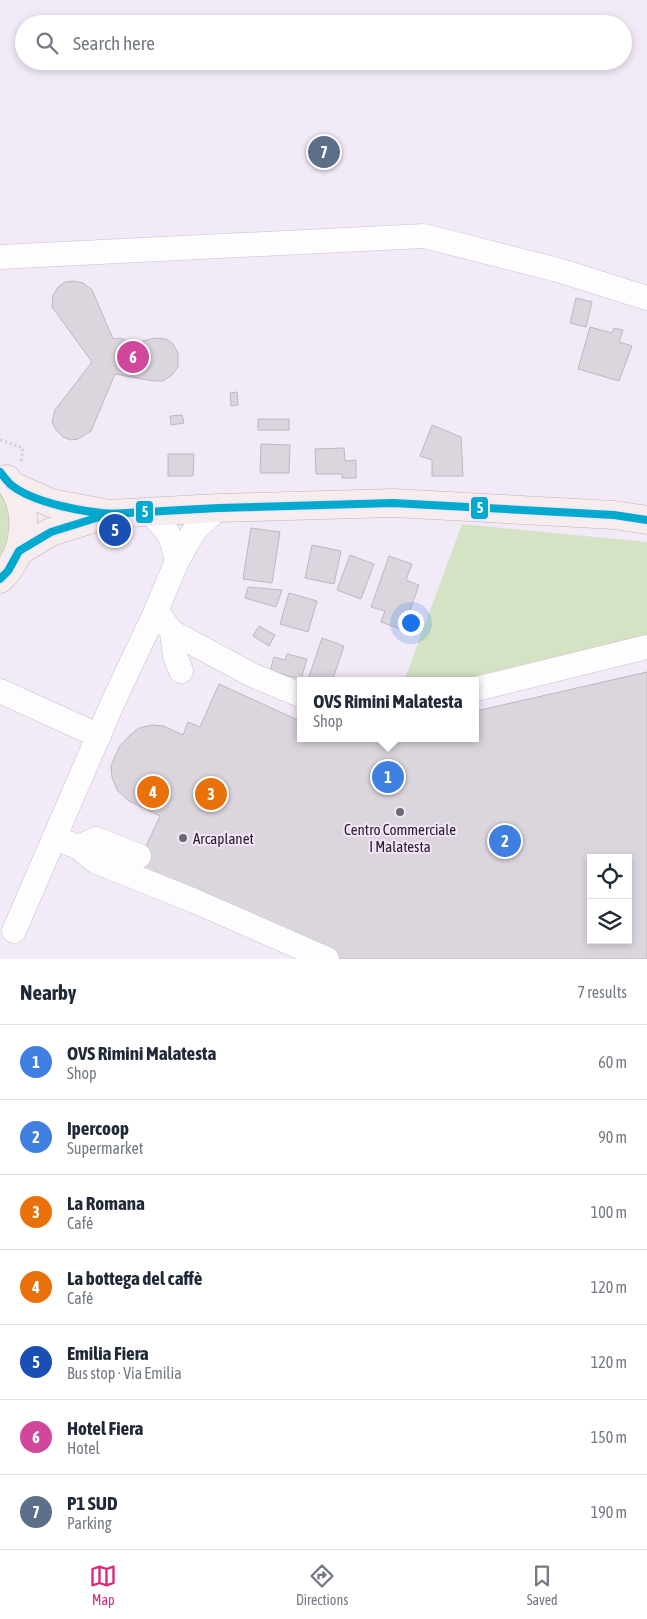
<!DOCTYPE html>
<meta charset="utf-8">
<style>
:root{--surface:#fff;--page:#f2f2f3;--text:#1f2937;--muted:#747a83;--line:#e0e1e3;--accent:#db2777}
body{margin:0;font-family:"Asap Condensed",sans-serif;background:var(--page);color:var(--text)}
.controls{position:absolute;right:15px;bottom:15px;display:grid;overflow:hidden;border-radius:0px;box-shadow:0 2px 8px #0003}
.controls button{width:45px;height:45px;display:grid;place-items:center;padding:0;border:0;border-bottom:1px solid var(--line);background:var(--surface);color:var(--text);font:25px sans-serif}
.you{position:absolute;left:410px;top:622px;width:18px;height:18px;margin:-12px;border:4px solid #fff;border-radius:50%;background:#1a73e8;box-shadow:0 0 0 8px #1a73e833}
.badge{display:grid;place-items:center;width:32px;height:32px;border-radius:50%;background:var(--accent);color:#fff;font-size:16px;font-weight:700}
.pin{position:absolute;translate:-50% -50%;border:2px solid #fff;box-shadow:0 1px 5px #0006}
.popup{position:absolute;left:297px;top:677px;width:182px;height:65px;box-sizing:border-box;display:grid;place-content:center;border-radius:0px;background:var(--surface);filter:drop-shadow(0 1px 4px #0005);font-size:16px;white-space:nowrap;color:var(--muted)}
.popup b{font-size:19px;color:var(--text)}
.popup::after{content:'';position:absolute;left:50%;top:100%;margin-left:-10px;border:10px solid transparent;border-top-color:var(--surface)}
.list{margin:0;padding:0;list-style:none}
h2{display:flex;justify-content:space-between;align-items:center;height:65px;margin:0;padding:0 20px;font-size:21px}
h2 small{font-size:16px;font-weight:400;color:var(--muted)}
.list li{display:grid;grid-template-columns:32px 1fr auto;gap:15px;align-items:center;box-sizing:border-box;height:75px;padding:0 20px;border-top:1px solid var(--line)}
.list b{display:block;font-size:19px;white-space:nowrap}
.list p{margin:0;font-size:16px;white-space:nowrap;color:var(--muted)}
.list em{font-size:16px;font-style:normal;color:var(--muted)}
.icon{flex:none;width:28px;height:28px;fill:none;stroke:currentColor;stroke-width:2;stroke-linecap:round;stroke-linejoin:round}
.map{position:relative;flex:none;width:647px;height:959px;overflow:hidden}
.search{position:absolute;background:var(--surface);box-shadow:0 2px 8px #0003;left:15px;right:15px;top:15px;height:55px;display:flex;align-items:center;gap:12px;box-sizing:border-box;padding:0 18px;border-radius:28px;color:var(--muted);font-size:19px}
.sheet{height:590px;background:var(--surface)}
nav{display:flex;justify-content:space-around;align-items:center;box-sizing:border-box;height:70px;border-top:1px solid var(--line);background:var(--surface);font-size:14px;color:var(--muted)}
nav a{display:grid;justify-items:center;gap:2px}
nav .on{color:var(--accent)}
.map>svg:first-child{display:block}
.green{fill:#d4e3c4}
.building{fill:#dbd5de;stroke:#beb7c1;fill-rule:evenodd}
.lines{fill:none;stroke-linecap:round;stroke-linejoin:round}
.minor-casing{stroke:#c8c1cc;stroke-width:25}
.major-casing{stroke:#c1b1b5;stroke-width:29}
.path{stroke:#d4d2d6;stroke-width:3;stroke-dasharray:2.5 2.5;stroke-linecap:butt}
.minor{stroke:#fdfcfe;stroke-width:24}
.major{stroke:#f5edee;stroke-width:28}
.bus-1-casing{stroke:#f5e5fc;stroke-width:11}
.bus-1{stroke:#00a9ce;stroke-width:8}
.poi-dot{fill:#6e6771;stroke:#f5e5fc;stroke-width:2}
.labels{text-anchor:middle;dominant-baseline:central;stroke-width:4;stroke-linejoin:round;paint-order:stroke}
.poi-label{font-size:15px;fill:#272129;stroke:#f5e5fc}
.line-badge{stroke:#f5e5fc;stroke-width:2}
.badge-label{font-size:14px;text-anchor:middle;font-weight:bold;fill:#fff}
</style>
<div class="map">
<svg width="647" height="959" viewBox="0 0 647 959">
<rect width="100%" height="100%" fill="#f3eaf7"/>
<!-- green -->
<g class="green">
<path d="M 0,490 C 12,516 15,533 0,559 Z"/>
<path d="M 462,524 L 647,542 L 647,637 L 453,681 L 404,681 Z"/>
</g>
<!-- building -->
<g class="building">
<path d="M 75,281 L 83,283 L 92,290 L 113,339 L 120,338 L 125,340 L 127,345 L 155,338 L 166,339 L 173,344 L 178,353 L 178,367 L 172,375 L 163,381 L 153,381 L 115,374 L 91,431 L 78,439 L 71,440 L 63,437 L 56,430 L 52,422 L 55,410 L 92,362 L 52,307 L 53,295 L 58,287 L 65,282 Z"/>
<path d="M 576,298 L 592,302 L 586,327 L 570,323 Z"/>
<path d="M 590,327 L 612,333 L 614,328 L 623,330 L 619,342 L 632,346 L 619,381 L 578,369 Z"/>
<path d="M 237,392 L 238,405 L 231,406 L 230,393 Z"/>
<path d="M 182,415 L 184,423 L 171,425 L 170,416 Z"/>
<rect x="258" y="419" width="31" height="11"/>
<path d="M 432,425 L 461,437 L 463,476 L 432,476 L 432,460 L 420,456 Z"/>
<path d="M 261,444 L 290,445 L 289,473 L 260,473 Z"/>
<path d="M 344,448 L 345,461 L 356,460 L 356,478 L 342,478 L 342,474 L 316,474 L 315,449 Z"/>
<path d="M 168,454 L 194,454 L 193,476 L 168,476 Z"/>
<path d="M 251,528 L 280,532 L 272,583 L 243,579 Z"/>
<path d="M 312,545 L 341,551 L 334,584 L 305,578 Z"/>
<path d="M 350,555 L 374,564 L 361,599 L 337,590 Z"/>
<path d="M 389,556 L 412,564 L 406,580 L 419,585 L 403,630 L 381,622 L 385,611 L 371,607 Z"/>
<path d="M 248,587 L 282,590 L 276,607 L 245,598 Z"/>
<path d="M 289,593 L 317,601 L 308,632 L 280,624 Z"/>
<path d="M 259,626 L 275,635 L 269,646 L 253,636 Z"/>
<path d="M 322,638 L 344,646 L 332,681 L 320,681 L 309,677 Z"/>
<path d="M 287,654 L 307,659 L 301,679 L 270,671 L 274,657 L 285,660 Z"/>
<path d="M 647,672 L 647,959 L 334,959 L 135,870 L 160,816 L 129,801 L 117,790 L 112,777 L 111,766 L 119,747 L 129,736 L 139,728 L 152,725 L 163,726 L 183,735 L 188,722 L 200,727 L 219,684 L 300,721 L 300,738 L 338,738 L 344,741 L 354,738 L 476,738 L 476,711 ZM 591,858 L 628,858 L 628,940 L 591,940 Z"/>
</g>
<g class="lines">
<defs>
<g id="minor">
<path d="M 0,257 L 424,236 L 558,270 L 647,298"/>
<path d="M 149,512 C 169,531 171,534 177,561"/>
<path d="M 156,611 L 172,632 L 252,675 L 300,695"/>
<path d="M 172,632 L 175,656 L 181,671"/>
<path d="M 476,689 L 647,647"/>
<path d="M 0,691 L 99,736"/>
<path d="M 55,838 L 78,847 L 95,861 L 192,900 L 327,959"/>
<path d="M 78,847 L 96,839 L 139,856"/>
<path d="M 14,931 L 114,700 L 156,611 L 177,561 L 194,531 L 218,508"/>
</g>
<g id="major">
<path d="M 13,486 L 51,503 L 109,514 L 218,508 L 393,503 L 614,515 L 647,520"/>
<path d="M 19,551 L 51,532 L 102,516"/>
<path d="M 0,579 C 27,553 32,508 7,479"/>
</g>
</defs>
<!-- minor casing -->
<use href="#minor" class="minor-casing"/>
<!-- major casing -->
<use href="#major" class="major-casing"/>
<!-- path -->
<path class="path" d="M 0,440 L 23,448 L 21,463"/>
<!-- minor -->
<use href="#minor" class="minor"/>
<!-- major -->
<use href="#major" class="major"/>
<defs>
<g id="bus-1">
<path d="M 0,472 C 3,476 6,480 10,484 C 32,503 87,513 115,514"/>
<path d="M 0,579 L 8,571 L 19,551 L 51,532 L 109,514 L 218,508 L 393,503 L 614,515 L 647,520"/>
</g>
</defs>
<!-- bus-1 casing -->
<use href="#bus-1" class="bus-1-casing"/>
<!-- bus-1 -->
<use href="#bus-1" class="bus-1"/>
</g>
<!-- markers -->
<g class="poi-dot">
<circle cx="400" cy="812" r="5"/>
<circle cx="183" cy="838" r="5"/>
</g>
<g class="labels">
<!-- poi labels -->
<g class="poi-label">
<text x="400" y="829">Centro Commerciale<tspan x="400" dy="17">I Malatesta</tspan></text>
<text x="193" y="838" text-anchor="start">Arcaplanet</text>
</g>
</g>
<g class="line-badge">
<rect x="470" y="496" width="19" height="24" rx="5" fill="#00a9ce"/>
<rect x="135" y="500" width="19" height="24" rx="5" fill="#00a9ce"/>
</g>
<g class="badge-label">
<text x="480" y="513">5</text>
<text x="145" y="517">5</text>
</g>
</svg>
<div class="controls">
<button><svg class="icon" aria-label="locate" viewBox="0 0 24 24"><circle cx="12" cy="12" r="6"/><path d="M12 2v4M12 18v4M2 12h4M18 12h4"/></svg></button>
<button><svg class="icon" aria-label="layers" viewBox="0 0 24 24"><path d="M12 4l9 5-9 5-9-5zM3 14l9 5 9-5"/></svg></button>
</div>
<div class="you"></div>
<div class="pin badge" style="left:388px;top:777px;background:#3f7fe0">1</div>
<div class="popup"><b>OVS Rimini Malatesta</b>Shop</div>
<div class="pin badge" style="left:505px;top:841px;background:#3f7fe0">2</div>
<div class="pin badge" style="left:211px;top:794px;background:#e8710a">3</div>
<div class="pin badge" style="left:153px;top:792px;background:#e8710a">4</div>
<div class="pin badge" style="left:115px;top:530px;background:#1a4fb4">5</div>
<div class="pin badge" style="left:133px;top:357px;background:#d1479c">6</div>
<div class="pin badge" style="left:324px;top:152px;background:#5c6f8a">7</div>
<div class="search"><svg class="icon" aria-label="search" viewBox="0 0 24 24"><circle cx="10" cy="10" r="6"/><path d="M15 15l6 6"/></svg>Search here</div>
</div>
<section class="sheet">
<h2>Nearby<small>7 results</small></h2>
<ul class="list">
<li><span class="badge" style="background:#3f7fe0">1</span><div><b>OVS Rimini Malatesta</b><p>Shop</p></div><em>60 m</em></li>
<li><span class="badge" style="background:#3f7fe0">2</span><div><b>Ipercoop</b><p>Supermarket</p></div><em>90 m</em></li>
<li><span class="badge" style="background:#e8710a">3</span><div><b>La Romana</b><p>Café</p></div><em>100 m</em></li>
<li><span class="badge" style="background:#e8710a">4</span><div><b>La bottega del caffè</b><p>Café</p></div><em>120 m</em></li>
<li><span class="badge" style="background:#1a4fb4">5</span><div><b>Emilia Fiera</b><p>Bus stop · Via Emilia</p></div><em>120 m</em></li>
<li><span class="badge" style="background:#d1479c">6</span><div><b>Hotel Fiera</b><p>Hotel</p></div><em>150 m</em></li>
<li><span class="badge" style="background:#5c6f8a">7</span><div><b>P1 SUD</b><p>Parking</p></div><em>190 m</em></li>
</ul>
</section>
<nav>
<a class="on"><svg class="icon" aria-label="map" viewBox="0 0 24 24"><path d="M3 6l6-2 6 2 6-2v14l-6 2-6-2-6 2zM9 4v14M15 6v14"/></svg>Map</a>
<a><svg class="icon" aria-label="directions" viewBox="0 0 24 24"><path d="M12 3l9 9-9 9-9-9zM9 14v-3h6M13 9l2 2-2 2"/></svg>Directions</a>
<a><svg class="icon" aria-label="saved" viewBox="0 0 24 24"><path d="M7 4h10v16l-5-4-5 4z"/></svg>Saved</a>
</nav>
